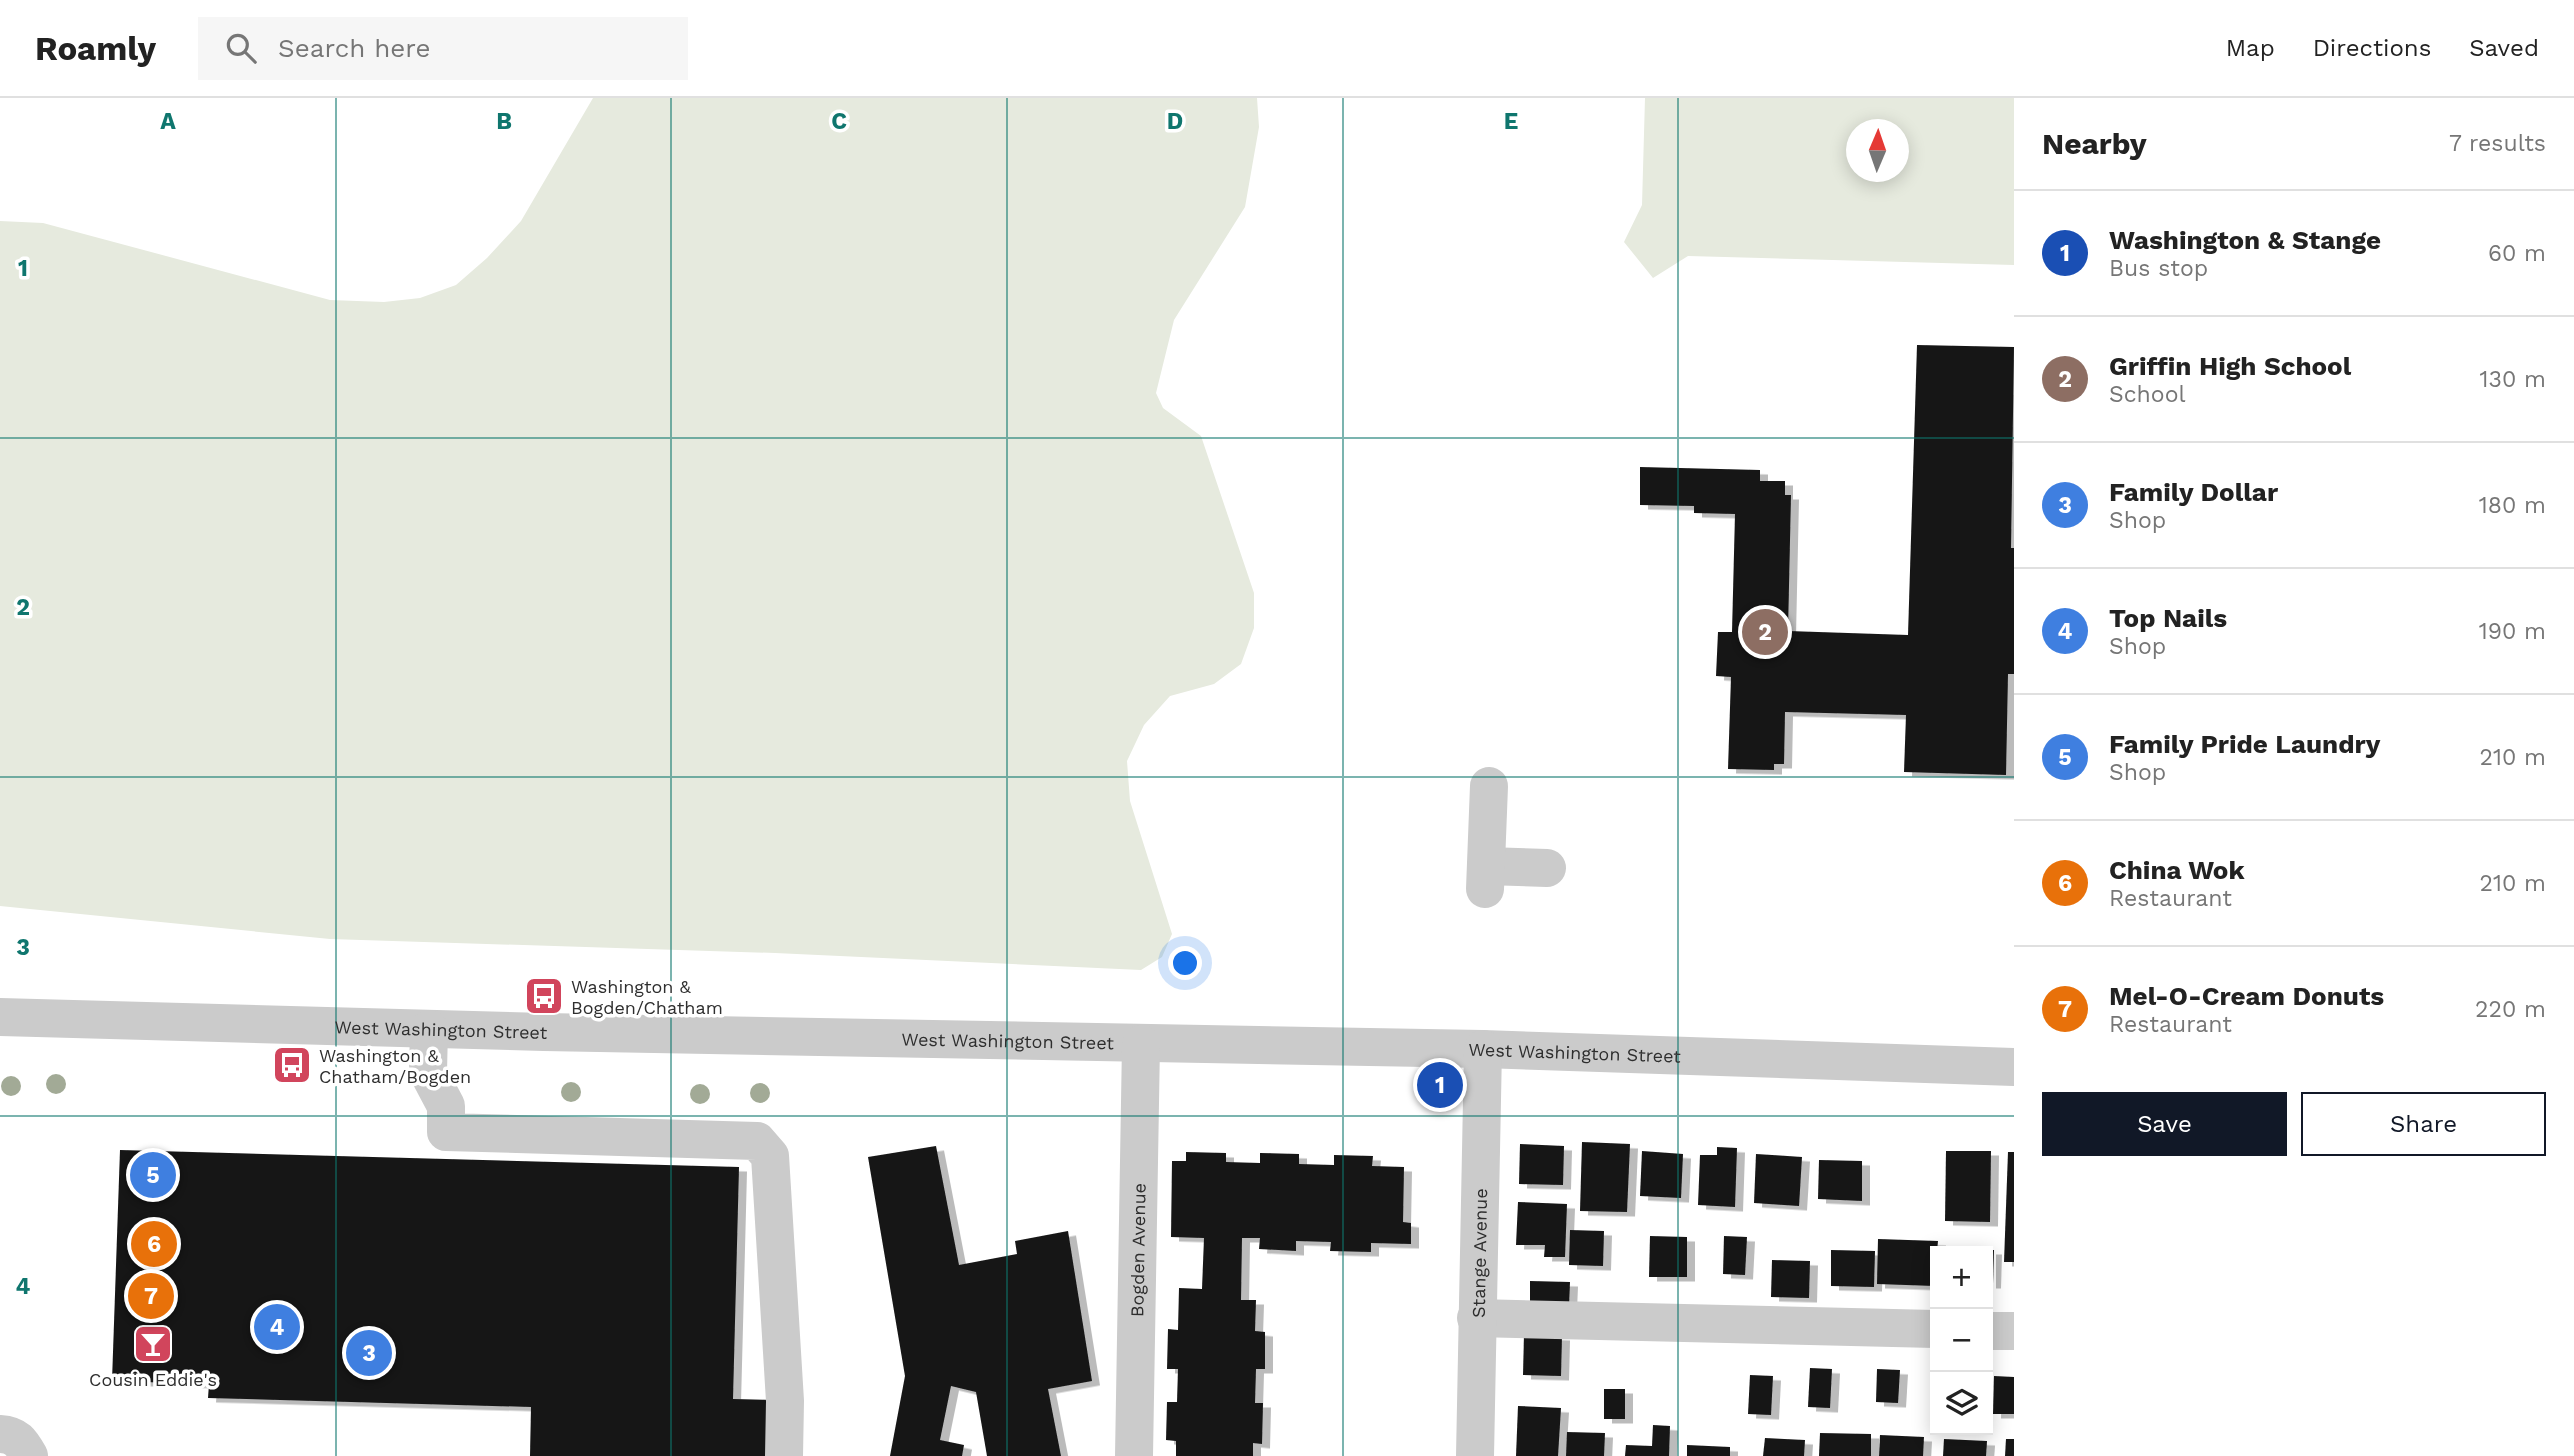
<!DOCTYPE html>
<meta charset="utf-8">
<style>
:root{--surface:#fff;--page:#f6f6f6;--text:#222;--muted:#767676;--line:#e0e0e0;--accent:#111827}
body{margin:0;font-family:"Work Sans",sans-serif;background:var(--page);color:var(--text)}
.controls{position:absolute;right:21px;bottom:21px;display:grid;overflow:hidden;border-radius:0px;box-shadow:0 4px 18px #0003}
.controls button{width:63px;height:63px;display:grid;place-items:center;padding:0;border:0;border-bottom:2px solid var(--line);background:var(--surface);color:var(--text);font:35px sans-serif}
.compass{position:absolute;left:1846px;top:21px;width:63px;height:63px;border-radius:50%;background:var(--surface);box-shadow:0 4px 18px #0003;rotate:2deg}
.you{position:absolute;left:1186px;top:866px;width:24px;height:24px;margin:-18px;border:5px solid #fff;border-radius:50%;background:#1a73e8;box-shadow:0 0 0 10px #1a73e833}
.badge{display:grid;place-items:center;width:46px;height:46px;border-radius:50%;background:var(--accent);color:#fff;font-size:23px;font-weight:700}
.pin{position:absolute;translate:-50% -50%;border:4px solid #fff;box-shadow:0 2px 7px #0006}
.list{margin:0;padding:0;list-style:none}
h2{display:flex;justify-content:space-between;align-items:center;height:91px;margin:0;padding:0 28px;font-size:30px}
h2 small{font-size:23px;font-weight:400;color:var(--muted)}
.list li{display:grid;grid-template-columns:46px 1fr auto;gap:21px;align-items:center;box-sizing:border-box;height:126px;padding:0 28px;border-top:2px solid var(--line)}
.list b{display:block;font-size:26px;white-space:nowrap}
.list p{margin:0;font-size:23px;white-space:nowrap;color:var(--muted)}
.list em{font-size:23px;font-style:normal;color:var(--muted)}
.actions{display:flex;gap:14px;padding:21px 28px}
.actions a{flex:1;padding:16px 0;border:2px solid var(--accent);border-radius:0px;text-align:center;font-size:24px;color:var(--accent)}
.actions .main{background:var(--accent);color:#fff}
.icon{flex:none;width:38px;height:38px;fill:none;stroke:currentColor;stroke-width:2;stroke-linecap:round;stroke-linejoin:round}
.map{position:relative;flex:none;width:2014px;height:1358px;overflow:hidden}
header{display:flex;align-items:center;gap:42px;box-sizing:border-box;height:98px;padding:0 35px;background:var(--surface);border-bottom:2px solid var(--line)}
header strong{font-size:33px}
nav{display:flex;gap:38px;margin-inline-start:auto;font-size:24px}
.search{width:490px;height:63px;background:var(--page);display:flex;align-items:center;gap:18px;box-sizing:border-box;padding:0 24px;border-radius:0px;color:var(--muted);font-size:26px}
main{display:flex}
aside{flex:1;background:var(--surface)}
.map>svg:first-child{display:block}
.green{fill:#e6eade;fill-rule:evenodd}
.building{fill:#151515;filter:url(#shadow)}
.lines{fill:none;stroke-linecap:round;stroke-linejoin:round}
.minor{stroke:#cbcbcb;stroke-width:38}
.tree{fill:#a2aa96}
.grid{fill:none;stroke:#0f766e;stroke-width:2;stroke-opacity:0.55}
.labels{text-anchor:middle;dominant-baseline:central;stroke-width:7;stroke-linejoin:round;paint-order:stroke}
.poi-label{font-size:18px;fill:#2e2e2e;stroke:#fff;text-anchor:start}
.street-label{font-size:18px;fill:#2e2e2e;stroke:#fff}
.grid-label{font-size:23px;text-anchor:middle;font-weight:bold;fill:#0f766e;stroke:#fff;stroke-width:7;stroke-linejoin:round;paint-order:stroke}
</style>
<header>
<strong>Roamly</strong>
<div class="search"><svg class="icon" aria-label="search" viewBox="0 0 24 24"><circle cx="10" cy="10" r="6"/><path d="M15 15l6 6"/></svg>Search here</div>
<nav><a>Map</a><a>Directions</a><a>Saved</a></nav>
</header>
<main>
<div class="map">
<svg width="2014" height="1358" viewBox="0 0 2014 1358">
<defs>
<filter id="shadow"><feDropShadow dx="8" dy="4.5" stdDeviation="0" flood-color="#0004"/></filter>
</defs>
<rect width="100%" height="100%" fill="#fff"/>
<!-- green -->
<g class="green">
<path d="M 593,0 L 1257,0 L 1259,29 L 1245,109 L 1174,222 L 1156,295 L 1163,310 L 1201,338 L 1254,495 L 1254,530 L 1241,566 L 1214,586 L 1170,598 L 1144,627 L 1127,663 L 1130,703 L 1172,836 L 1162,859 L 1141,872 L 775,855 L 330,841 L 0,808 L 0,123 L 43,125 L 330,202 L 384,204 L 420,200 L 456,187 L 487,160 L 521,123 Z"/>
<path d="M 1645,0 L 2014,0 L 2014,167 L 1688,158 L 1653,180 L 1624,144 L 1642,107 ZM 1856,32 L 1898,32 L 1898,74 L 1856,74 Z"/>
</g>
<!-- building -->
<g class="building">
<path d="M 1917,247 L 2014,249 L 2011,450 L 2014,450 L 2014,576 L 2008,576 L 2006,677 L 1904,674 L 1906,617 L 1785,614 L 1784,666 L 1774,666 L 1774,672 L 1728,671 L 1731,579 L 1716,578 L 1718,534 L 1732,534 L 1735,416 L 1694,415 L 1694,408 L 1640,407 L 1640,369 L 1760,372 L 1760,383 L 1785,383 L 1785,397 L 1791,397 L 1788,533 L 1908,537 Z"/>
<path d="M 1582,1044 L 1630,1046 L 1627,1114 L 1580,1113 Z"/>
<path d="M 1520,1046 L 1564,1048 L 1563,1087 L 1519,1086 Z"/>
<path d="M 936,1048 L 959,1167 L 1017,1156 L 1015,1143 L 1068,1133 L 1092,1283 L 1048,1291 L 1061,1358 L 987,1358 L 976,1294 L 951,1288 L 940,1342 L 964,1347 L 962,1358 L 890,1358 L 905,1278 L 868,1059 Z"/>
<path d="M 1717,1049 L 1737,1050 L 1735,1109 L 1698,1107 L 1700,1057 L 1717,1057 Z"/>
<path d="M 120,1052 L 739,1069 L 733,1301 L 775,1302 L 768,1358 L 530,1358 L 531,1309 L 208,1300 L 209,1286 L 112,1283 Z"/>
<path d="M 1642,1053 L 1683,1056 L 1681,1100 L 1640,1098 Z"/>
<path d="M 1946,1053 L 1991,1053 L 1990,1124 L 1945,1123 Z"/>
<path d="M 1186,1054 L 1226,1055 L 1226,1064 L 1260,1065 L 1260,1055 L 1299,1056 L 1299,1066 L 1334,1067 L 1334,1057 L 1373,1058 L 1372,1068 L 1404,1069 L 1403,1124 L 1411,1125 L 1411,1146 L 1371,1145 L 1371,1154 L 1330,1153 L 1331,1144 L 1296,1143 L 1296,1153 L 1259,1151 L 1260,1140 L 1242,1140 L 1241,1202 L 1256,1202 L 1255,1233 L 1265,1234 L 1265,1271 L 1256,1271 L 1255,1305 L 1263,1305 L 1262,1346 L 1253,1345 L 1253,1358 L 1176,1358 L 1176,1343 L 1166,1342 L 1167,1304 L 1177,1304 L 1178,1271 L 1167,1271 L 1168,1231 L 1178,1232 L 1179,1190 L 1202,1191 L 1204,1140 L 1171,1139 L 1172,1063 L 1186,1063 Z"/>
<path d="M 2008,1054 L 2014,1054 L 2014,1164 L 2004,1164 Z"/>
<path d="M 1756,1056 L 1802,1059 L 1799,1108 L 1754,1105 Z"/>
<path d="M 1819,1062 L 1862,1063 L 1862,1103 L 1818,1101 Z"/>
<path d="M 1518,1104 L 1567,1106 L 1565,1159 L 1544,1159 L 1545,1147 L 1516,1147 Z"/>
<path d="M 1570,1132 L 1604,1133 L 1603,1168 L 1569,1167 Z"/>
<path d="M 1650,1138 L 1687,1139 L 1687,1179 L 1649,1179 Z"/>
<path d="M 1724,1138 L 1747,1139 L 1745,1177 L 1723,1176 Z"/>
<path d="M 1878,1141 L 1938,1143 L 1937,1153 L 1935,1153 L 1935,1188 L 1877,1186 Z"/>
<path d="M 1831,1152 L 1875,1153 L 1874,1189 L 1831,1188 Z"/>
<path d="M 1988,1152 L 1994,1152 L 1993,1186 L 1988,1186 Z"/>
<path d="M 1772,1162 L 1810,1163 L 1809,1200 L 1771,1199 Z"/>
<path d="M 1530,1183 L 1570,1184 L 1569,1208 L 1530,1207 Z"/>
<path d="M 1524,1236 L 1562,1238 L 1561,1278 L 1523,1277 Z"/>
<path d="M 1810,1270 L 1832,1271 L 1830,1310 L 1808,1309 Z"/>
<path d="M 1877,1271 L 1900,1272 L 1898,1305 L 1876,1304 Z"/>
<path d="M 1750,1277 L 1773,1278 L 1771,1317 L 1748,1316 Z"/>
<path d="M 1994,1278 L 2014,1279 L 2014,1316 L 1993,1316 Z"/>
<rect x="1604" y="1291" width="21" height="30"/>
<path d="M 1932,1293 L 1935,1293 L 1935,1331 L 1932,1330 Z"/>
<path d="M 1518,1308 L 1561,1310 L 1558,1358 L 1516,1358 Z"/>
<path d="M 1653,1327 L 1670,1328 L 1669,1358 L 1625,1358 L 1626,1347 L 1652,1348 Z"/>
<path d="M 1567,1334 L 1605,1335 L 1604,1358 L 1566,1358 Z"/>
<path d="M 1820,1335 L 1871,1336 L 1871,1358 L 1819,1358 Z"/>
<path d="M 1880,1337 L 1924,1339 L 1923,1358 L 1879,1358 Z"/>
<path d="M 1765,1340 L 1805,1342 L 1804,1358 L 1763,1358 Z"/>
<path d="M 1944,1341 L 1987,1343 L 1986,1358 L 1943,1358 Z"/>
<path d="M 2006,1341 L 2014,1341 L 2014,1358 L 2005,1358 Z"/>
<path d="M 1687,1347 L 1730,1349 L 1730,1358 L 1687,1358 Z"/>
</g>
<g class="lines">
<!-- minor -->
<g class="minor">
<path d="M 1486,768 L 1547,770"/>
<path d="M 1485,791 L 1489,688"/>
<path id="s1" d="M 0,919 L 544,934 L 1483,951 L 2014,969"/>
<path d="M 429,931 L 428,974 L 446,1008 L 446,1034 L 757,1043 L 770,1058 L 785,1303 L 784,1358"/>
<path d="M 1476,1220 L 1935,1231"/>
<path d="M 1988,1233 L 2014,1233"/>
<path d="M 0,1336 C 17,1337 21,1344 29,1358"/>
<path id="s2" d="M 1134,1358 L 1141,946"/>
<path id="s3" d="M 1475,1358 L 1483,951"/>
</g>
</g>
<!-- trees -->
<g class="tree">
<circle cx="56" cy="986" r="10"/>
<circle cx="11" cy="988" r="10"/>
<circle cx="571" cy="994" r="10"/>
<circle cx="760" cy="995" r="10"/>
<circle cx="700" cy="996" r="10"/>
</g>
<!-- grid -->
<path class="grid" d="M 336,0 L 336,1358M 671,0 L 671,1358M 1007,0 L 1007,1358M 1343,0 L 1343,1358M 1678,0 L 1678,1358M 0,340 L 2014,340M 0,679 L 2014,679M 0,1018 L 2014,1018"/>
<!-- icons -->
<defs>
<symbol id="bus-square" viewBox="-11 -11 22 22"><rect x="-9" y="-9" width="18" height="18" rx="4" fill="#d1455c" stroke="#fff"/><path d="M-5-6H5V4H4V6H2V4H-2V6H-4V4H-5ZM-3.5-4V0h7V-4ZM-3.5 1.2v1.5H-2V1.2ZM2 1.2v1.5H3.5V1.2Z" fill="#fff"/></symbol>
<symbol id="bar-square" viewBox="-11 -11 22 22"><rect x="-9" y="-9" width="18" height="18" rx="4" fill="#d1455c" stroke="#fff"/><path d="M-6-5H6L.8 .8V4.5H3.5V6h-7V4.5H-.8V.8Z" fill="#fff"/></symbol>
</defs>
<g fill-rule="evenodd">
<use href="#bus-square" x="522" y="876" width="44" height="44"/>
<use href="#bus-square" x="270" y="945" width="44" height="44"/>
<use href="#bar-square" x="131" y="1224" width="44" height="44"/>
</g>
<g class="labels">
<!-- poi labels -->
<g class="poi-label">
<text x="571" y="888">Washington &amp;<tspan x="571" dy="21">Bogden/Chatham</tspan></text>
<text x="319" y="957">Washington &amp;<tspan x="319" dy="21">Chatham/Bogden</tspan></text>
<text x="153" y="1281" text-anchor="middle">Cousin Eddie's</text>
</g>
<!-- street labels -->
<g class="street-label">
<text stroke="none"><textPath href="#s1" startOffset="441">West Washington Street</textPath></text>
<text stroke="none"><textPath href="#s1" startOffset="1008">West Washington Street</textPath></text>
<text stroke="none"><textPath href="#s1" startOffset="1575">West Washington Street</textPath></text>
<text stroke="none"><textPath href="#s2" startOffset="206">Bogden Avenue</textPath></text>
<text stroke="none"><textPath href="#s3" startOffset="203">Stange Avenue</textPath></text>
</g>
</g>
<g class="grid-label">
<text x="168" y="31">A</text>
<text x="504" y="31">B</text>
<text x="839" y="31">C</text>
<text x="1175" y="31">D</text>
<text x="1511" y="31">E</text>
<text x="23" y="178">1</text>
<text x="23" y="517">2</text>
<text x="23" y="857">3</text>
<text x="23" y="1196">4</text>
</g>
</svg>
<div class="controls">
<button>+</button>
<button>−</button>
<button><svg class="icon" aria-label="layers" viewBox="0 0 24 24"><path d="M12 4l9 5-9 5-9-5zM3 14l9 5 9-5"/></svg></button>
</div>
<svg class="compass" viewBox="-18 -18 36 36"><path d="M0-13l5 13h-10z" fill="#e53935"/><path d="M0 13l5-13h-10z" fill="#767676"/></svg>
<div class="you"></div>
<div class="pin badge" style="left:1440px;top:987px;background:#1a4fb4">1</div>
<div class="pin badge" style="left:1765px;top:534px;background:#8d6e63">2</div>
<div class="pin badge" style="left:369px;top:1255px;background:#3f7fe0">3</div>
<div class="pin badge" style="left:277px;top:1229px;background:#3f7fe0">4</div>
<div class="pin badge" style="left:153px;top:1077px;background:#3f7fe0">5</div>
<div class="pin badge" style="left:154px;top:1146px;background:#e8710a">6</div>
<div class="pin badge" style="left:151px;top:1198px;background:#e8710a">7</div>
</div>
<aside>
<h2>Nearby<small>7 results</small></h2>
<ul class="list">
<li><span class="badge" style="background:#1a4fb4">1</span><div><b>Washington &amp; Stange</b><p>Bus stop</p></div><em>60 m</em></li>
<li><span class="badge" style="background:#8d6e63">2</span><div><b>Griffin High School</b><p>School</p></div><em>130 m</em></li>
<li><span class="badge" style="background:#3f7fe0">3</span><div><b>Family Dollar</b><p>Shop</p></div><em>180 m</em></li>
<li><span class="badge" style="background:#3f7fe0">4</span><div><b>Top Nails</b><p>Shop</p></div><em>190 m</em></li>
<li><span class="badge" style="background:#3f7fe0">5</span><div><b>Family Pride Laundry</b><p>Shop</p></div><em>210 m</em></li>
<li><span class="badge" style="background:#e8710a">6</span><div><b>China Wok</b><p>Restaurant</p></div><em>210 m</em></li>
<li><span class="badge" style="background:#e8710a">7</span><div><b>Mel-O-Cream Donuts</b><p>Restaurant</p></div><em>220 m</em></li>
</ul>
<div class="actions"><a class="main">Save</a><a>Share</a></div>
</aside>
</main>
